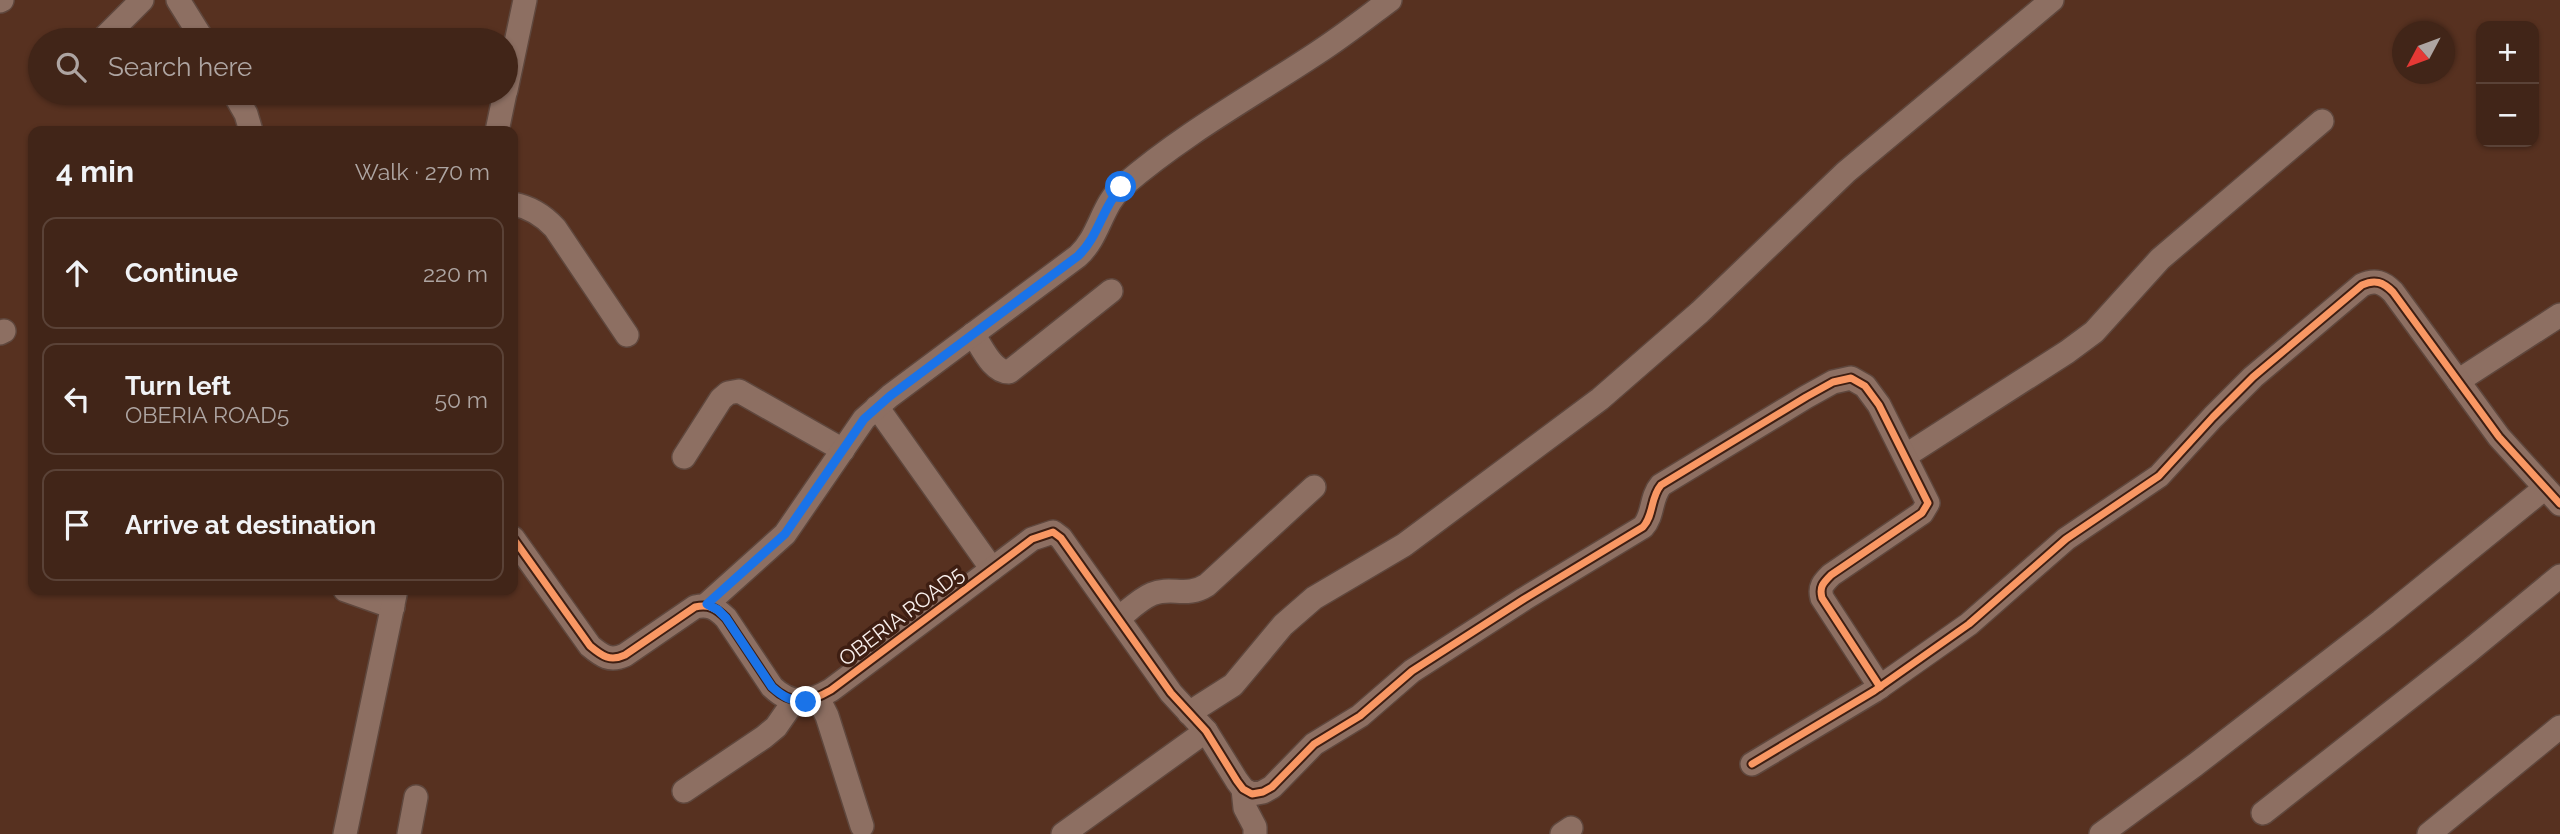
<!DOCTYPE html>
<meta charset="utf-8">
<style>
:root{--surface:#412518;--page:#4c3125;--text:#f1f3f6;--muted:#aea5a2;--line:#5a4237}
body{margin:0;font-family:Raleway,sans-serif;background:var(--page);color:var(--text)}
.controls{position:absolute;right:21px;top:21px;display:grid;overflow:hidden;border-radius:14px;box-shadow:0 2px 5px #0004}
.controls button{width:63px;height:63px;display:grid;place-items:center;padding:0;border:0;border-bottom:2px solid var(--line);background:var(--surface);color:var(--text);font:35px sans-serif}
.compass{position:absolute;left:2392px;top:21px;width:63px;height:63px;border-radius:50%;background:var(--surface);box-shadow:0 2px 5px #0004;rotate:229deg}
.stop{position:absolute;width:21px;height:21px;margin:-16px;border:5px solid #1a73e8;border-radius:50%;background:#fff}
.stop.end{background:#1a73e8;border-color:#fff;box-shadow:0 2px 7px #0008}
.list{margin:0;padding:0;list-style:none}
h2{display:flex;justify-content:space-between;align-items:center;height:91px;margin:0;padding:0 28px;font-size:30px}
h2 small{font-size:23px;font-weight:400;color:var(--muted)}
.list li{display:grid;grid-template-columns:46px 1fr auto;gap:21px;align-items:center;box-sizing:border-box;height:112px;margin:0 14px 14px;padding:0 14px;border:2px solid var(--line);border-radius:14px}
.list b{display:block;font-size:26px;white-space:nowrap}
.list p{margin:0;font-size:23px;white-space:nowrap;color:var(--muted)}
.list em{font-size:23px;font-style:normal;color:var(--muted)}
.icon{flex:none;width:38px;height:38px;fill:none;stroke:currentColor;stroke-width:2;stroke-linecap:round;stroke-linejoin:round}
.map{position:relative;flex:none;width:2560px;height:834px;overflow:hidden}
.search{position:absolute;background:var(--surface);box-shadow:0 2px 5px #0004;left:28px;top:28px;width:490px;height:77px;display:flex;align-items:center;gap:18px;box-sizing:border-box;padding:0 24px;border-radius:38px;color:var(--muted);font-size:26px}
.panel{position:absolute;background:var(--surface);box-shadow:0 2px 5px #0004;left:28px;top:126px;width:490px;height:469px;border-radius:14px}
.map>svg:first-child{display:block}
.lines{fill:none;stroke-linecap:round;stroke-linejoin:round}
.minor-casing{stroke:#5f473d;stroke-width:26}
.minor{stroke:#8d6f62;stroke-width:23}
.cycleway-casing{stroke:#3e1e12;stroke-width:11}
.cycleway{stroke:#f99763;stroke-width:7}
.route{stroke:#1a73e8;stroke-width:9}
.labels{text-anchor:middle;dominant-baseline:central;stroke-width:7;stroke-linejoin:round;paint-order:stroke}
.street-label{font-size:21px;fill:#f9f0ed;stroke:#3e1e12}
</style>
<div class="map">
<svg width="2560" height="834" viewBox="0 0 2560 834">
<rect width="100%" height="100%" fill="#573120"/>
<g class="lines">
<defs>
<g id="minor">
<path d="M 178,0 L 203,40"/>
<path d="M 0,1 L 2,0"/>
<path d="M 102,40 L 142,0"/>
<path d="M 506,90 L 525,0"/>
<path d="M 234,93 L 246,114 L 251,131"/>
<path d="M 497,131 L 505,93"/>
<path d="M 513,204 C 530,207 543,215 555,228 L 627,335"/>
<path d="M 0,333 L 4,331"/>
<path d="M 973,334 C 982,347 992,372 1009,372 L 1111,291"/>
<path d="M 2458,381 L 2560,315"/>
<path d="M 877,407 L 992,569"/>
<path d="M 1905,456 L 2067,352 L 2094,332 L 2160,259 L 2322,121"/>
<path d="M 684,457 L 721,399 L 728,393 L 739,391 L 843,450"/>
<path d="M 513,538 L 590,646 C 602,656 610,662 625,655 L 695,607 C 709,604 716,608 726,618 L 772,687 C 792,706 809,703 831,690 L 1032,539 L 1053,532 L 1061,538 L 1171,693 L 1206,731 L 1237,781 L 1243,789 L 1252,794 L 1263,792 L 1272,787 L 1314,744 L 1360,716 L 1412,671 L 1524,599 L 1643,527 C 1654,515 1650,498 1661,485 L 1806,397 L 1833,382 L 1851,378 L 1865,386 L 1879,405 L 1928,503 L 1922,513 L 1831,575 C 1823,583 1819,587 1822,598 L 1880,687"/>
<path d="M 345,590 L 393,607"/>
<path d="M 707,604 L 785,534 L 864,419 L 890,396 L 1078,256 C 1100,236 1101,205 1124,185 C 1183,134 1252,96 1317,53 C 1342,37 1366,18 1390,0"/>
<path d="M 1119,618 C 1129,610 1140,599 1152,594 C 1171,586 1187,598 1207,585 L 1314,487"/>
<path d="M 818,698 L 827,716 L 862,826"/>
<path d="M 1189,713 L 1233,685 L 1283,625 L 1314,598 L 1404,545 L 1600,399 L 1700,312 L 1846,172 L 2052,0"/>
<path d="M 1752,764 L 1874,691 L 1969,624 L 2066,539 L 2159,476 L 2213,417 L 2253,377 L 2362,285 C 2375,279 2383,282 2393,292 L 2499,437 L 2560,504"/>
<path d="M 1243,789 L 1245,808 L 1255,827 L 1255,834"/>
<path d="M 684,791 L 764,737 L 776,727 L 794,701"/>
<path d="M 2263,813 L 2469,651 L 2560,576"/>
<path d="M 345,834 L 396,590"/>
<path d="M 409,834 L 416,797"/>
<path d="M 1063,834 L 1206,731"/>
<path d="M 1562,834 L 1571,828"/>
<path d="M 2101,834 L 2195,765 L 2381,621 L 2545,488"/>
<path d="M 2429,834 L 2560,727"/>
</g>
</defs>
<!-- minor casing -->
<use href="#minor" class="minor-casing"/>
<!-- minor -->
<use href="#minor" class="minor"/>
<defs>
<g id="cycleway">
<path d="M 513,538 L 590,646 C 602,656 610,662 625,655 L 695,607 C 709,604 716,608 726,618 L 772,687 C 792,706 809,703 831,690 L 1032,539 L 1053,532 L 1061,538 L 1171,693 L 1206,731 L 1237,781 L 1243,789 L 1252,794 L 1263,792 L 1272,787 L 1314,744 L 1360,716 L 1412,671 L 1524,599 L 1643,527 C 1654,515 1650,498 1661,485 L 1806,397 L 1833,382 L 1851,378 L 1865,386 L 1879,405 L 1928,503 L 1922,513 L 1831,575 C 1823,583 1819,587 1822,598 L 1880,687"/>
<path d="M 1752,764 L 1874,691 L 1969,624 L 2066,539 L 2159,476 L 2213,417 L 2253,377 L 2362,285 C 2375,279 2383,282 2393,292 L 2499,437 L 2560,504"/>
</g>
</defs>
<!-- cycleway casing -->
<use href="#cycleway" class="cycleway-casing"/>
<!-- cycleway -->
<use href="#cycleway" class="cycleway"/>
</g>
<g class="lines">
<!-- route -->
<path class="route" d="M 806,702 C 791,701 783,697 772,687 L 726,618 L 718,610 L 707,604 L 785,534 L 864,419 L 890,396 L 1078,256 C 1099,236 1102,208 1121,187"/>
</g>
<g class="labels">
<!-- street labels -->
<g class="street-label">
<text transform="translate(901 616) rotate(-37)">OBERIA ROAD5</text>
</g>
</g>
</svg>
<div class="controls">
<button>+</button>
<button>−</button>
</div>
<svg class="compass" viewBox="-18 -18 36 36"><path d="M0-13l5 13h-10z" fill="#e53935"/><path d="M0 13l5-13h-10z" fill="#aea5a2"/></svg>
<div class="stop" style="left:1121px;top:187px"></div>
<div class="stop end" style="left:806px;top:702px"></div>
<div class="search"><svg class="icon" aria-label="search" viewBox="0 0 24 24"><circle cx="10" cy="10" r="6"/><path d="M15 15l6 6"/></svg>Search here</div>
<section class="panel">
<h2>4 min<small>Walk · 270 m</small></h2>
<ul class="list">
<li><svg class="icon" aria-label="ahead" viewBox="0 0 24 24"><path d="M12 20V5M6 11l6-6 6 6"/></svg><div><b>Continue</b></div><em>220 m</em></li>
<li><svg class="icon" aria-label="left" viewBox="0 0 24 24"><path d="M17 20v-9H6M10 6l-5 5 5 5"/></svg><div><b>Turn left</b><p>OBERIA ROAD5</p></div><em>50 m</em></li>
<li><svg class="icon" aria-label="arrive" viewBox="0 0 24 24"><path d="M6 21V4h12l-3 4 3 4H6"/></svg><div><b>Arrive at destination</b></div></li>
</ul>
</section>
</div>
